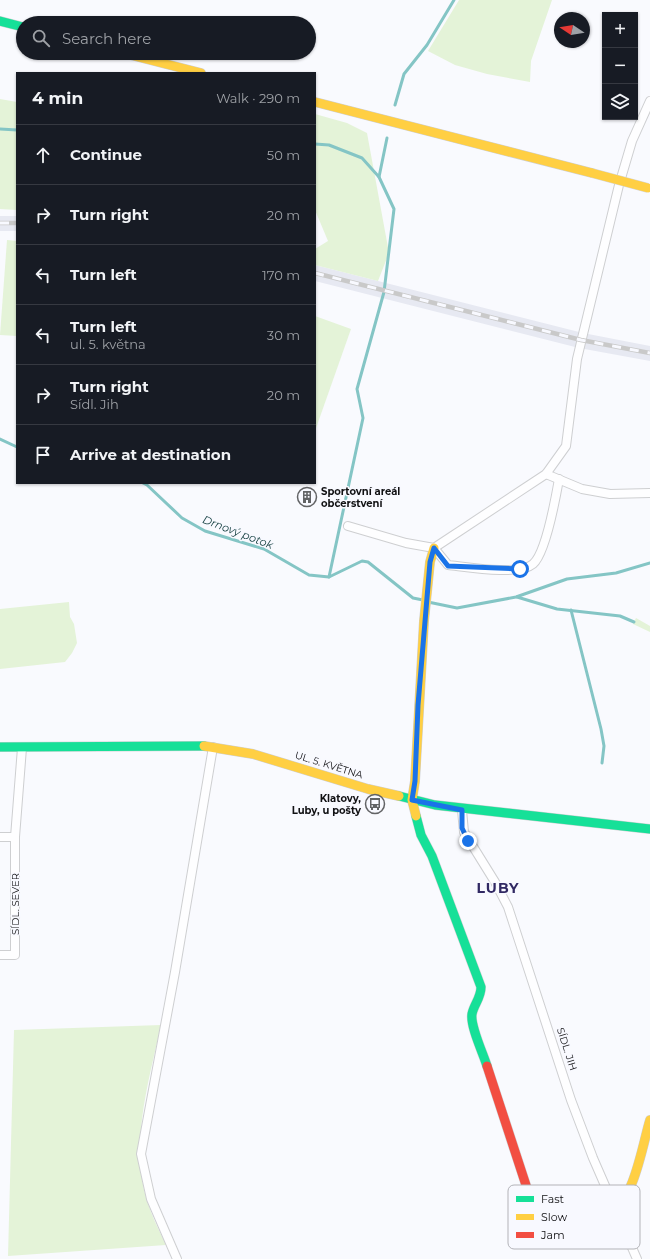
<!DOCTYPE html>
<meta charset="utf-8">
<style>
:root{--surface:#171b24;--page:#242831;--text:#f1f3f6;--muted:#9ea1a6;--line:#363941}
body{margin:0;font-family:Montserrat,sans-serif;background:var(--page);color:var(--text)}
.controls{position:absolute;right:12px;top:12px;display:grid;overflow:hidden;border-radius:0px;box-shadow:0 1px 3px #0004}
.controls button{width:36px;height:36px;display:grid;place-items:center;padding:0;border:0;border-bottom:1px solid var(--line);background:var(--surface);color:var(--text);font:20px sans-serif}
.compass{position:absolute;left:554px;top:12px;width:36px;height:36px;border-radius:50%;background:var(--surface);box-shadow:0 1px 3px #0004;rotate:282deg}
.stop{position:absolute;width:12px;height:12px;margin:-9px;border:3px solid #1a73e8;border-radius:50%;background:#fff}
.stop.end{background:#1a73e8;border-color:#fff;box-shadow:0 1px 4px #0008}
.list{margin:0;padding:0;list-style:none}
h2{display:flex;justify-content:space-between;align-items:center;height:52px;margin:0;padding:0 16px;font-size:17px}
h2 small{font-size:13px;font-weight:400;color:var(--muted)}
.list li{display:grid;grid-template-columns:26px 1fr auto;gap:12px;align-items:center;box-sizing:border-box;height:60px;padding:0 16px;border-top:1px solid var(--line)}
.list b{display:block;font-size:15px;white-space:nowrap}
.list p{margin:0;font-size:13px;white-space:nowrap;color:var(--muted)}
.list em{font-size:13px;font-style:normal;color:var(--muted)}
.icon{flex:none;width:22px;height:22px;fill:none;stroke:currentColor;stroke-width:2;stroke-linecap:round;stroke-linejoin:round}
.map{position:relative;flex:none;width:650px;height:1259px;overflow:hidden}
.search{position:absolute;background:var(--surface);box-shadow:0 1px 3px #0004;left:16px;top:16px;width:300px;height:44px;display:flex;align-items:center;gap:10px;box-sizing:border-box;padding:0 14px;border-radius:22px;color:var(--muted);font-size:15px}
.panel{position:absolute;background:var(--surface);box-shadow:0 1px 3px #0004;left:16px;top:72px;width:300px;height:412px;border-radius:0px}
.map>svg:first-child{display:block}
.built{fill:#e7e9f2}
.green{fill:#e4f3d8}
.lines{fill:none;stroke-linecap:round;stroke-linejoin:round}
.stream{stroke:#84c5c5;stroke-width:3}
.street-casing{stroke:#cecfd1;stroke-width:10}
.fast-casing{stroke:#cecfd1;stroke-width:10}
.slow-casing{stroke:#cecfd1;stroke-width:10}
.jam-casing{stroke:#cecfd1;stroke-width:10}
.street{stroke:#fefeff;stroke-width:8}
.fast{stroke:#16e098;stroke-width:9}
.slow{stroke:#ffcf43;stroke-width:9}
.jam{stroke:#f24e42;stroke-width:9}
.rail-casing{stroke:#c9c9c9;stroke-width:4.5}
.rail{stroke:#f8f9ff;stroke-width:3;stroke-dasharray:9;stroke-linecap:butt}
.slow-bridge-casing{stroke:#d6d7d9;stroke-width:10;stroke-linecap:butt}
.slow-bridge{stroke:#ffcf43;stroke-width:9}
.route{stroke:#1a73e8;stroke-width:5}
.labels{text-anchor:middle;dominant-baseline:central;stroke-width:3;stroke-linejoin:round;paint-order:stroke}
.poi-label{font-size:10px;font-weight:bold;fill:#111113;stroke:#f8f9ff;text-anchor:start}
.street-label{font-size:10px;fill:#111113;stroke:#f8f9ff}
.water-label{font-size:11px;font-style:italic;fill:#154040;stroke:#f8f9ff}
.district-label{font-size:14px;font-weight:bold;letter-spacing:1px;fill:#312963;stroke:#f8f9ff}
.key{fill:#f8f9ff;stroke:#b3b3b8;stroke-width:1}
.key-label{font-size:11px;fill:#111113}
</style>
<div class="map">
<svg width="650" height="1259" viewBox="0 0 650 1259">
<rect width="100%" height="100%" fill="#f9fafe"/>
<!-- built -->
<g class="built">
<rect x="0" y="216" width="17" height="15"/>
<path d="M 315,265 L 583,333 L 650,346 L 650,361 L 579,348 L 315,281 Z"/>
</g>
<!-- green -->
<g class="green">
<path d="M 459,0 L 552,0 L 531,61 L 530,82 L 487,74 L 455,65 L 428,51 Z"/>
<path d="M 0,99 L 17,102 L 17,210 L 0,209 Z"/>
<path d="M 315,114 L 347,123 L 367,133 L 389,253 L 378,281 L 315,265 L 315,249 L 328,241 L 315,210 Z"/>
<path d="M 7,240 L 17,241 L 17,336 L 0,335 Z"/>
<path d="M 315,316 L 351,329 L 315,431 Z"/>
<path d="M 69,602 L 70,617 L 74,624 L 77,643 L 72,653 L 65,662 L 0,669 L 0,609 Z"/>
<path d="M 636,618 L 650,626 L 650,632 L 633,624 Z"/>
<path d="M 161,1025 C 148,1085 127,1152 151,1212 C 155,1223 161,1234 166,1245 L 8,1256 L 14,1030 Z"/>
</g>
<g class="lines">
<!-- stream -->
<g class="stream">
<path d="M 395,105 L 404,74 L 427,45 L 454,0"/>
<path d="M 0,129 L 17,130"/>
<path d="M 315,144 L 329,145 L 362,158 L 379,177 L 394,209 L 384,292 L 357,389 L 363,418 L 329,577"/>
<path d="M 379,177 L 387,138"/>
<path d="M 0,439 L 17,447"/>
<path d="M 143,483 L 147,485 L 182,518 L 205,531 L 264,549 L 309,575 L 329,577 L 362,561 L 368,562 L 413,598 L 423,600"/>
<path d="M 517,597 L 557,609 L 620,616 L 634,622"/>
<path d="M 428,602 L 457,608 L 516,597 L 567,579 L 616,573 L 650,563"/>
<path d="M 571,610 L 601,729 L 604,746 L 602,763"/>
</g>
<defs>
<g id="street">
<path d="M 546,474 L 582,489 L 610,494 L 650,493"/>
<path d="M 348,526 L 406,543 L 434,548 L 546,474 L 566,446 L 577,359 L 619,185 L 632,141 L 650,101"/>
<path d="M 434,548 L 448,565 C 467,567 519,576 533,564 C 546,553 556,496 559,479"/>
<path d="M 462,810 L 464,832 L 495,882 L 508,907 L 571,1100 L 593,1158 L 637,1259"/>
<path d="M 0,837 L 15,837"/>
<path d="M 0,955 L 15,955 L 15,837 L 22,748"/>
<path d="M 177,1259 L 151,1199 L 141,1154 L 175,972 L 213,747"/>
</g>
<g id="fast">
<path d="M 0,21 L 23,27"/>
<path d="M 0,747 L 204,746"/>
<path d="M 399,796 L 435,805 L 650,829"/>
<path d="M 416,816 L 421,835 L 432,856 L 481,987 C 481,998 474,1004 472,1014 C 470,1026 483,1053 487,1066"/>
</g>
<g id="slow">
<path d="M 123,53 L 201,73"/>
<path d="M 315,102 L 592,173"/>
<path d="M 204,746 L 253,754 L 368,789 L 399,796"/>
<path d="M 416,816 L 412,800 L 415,781 L 424,621 L 430,562 L 434,548"/>
<path d="M 610,1211 C 634,1203 643,1142 650,1120"/>
</g>
<path id="jam" d="M 487,1066 L 540,1228 L 549,1231 L 610,1211"/>
</defs>
<!-- street casing -->
<use href="#street" class="street-casing"/>
<!-- fast casing -->
<use href="#fast" class="fast-casing"/>
<!-- slow casing -->
<use href="#slow" class="slow-casing"/>
<!-- jam casing -->
<use href="#jam" class="jam-casing"/>
<!-- street -->
<use href="#street" class="street"/>
<!-- fast -->
<use href="#fast" class="fast"/>
<!-- slow -->
<use href="#slow" class="slow"/>
<!-- jam -->
<use href="#jam" class="jam"/>
<defs>
<g id="rail">
<path d="M 0,223 L 17,223"/>
<path d="M 315,273 L 581,340 L 650,353"/>
</g>
</defs>
<!-- rail casing -->
<use href="#rail" class="rail-casing"/>
<!-- rail -->
<use href="#rail" class="rail"/>
<defs>
<path id="slow-bridge" d="M 592,173 L 648,188"/>
</defs>
<!-- slow-bridge casing -->
<use href="#slow-bridge" class="slow-bridge-casing"/>
<!-- slow-bridge -->
<use href="#slow-bridge" class="slow-bridge"/>
</g>
<g class="lines">
<!-- route -->
<path class="route" d="M 468,841 L 462,828 L 462,810 L 412,800 L 415,781 L 418,705 L 430,562 L 434,548 L 448,566 L 520,569"/>
</g>
<!-- icons -->
<defs>
<symbol id="building-ring" viewBox="-11 -11 22 22"><circle r="9.5" fill="#f8f9ff" stroke="#626365" stroke-width="1.5"/><path d="M-4-6H4V6H1V3H-1V6H-4ZM-2.5-4.3h1.7v1.8h-1.7ZM.8-4.3h1.7v1.8H.8ZM-2.5-1h1.7V.8h-1.7ZM.8-1h1.7V.8H.8Z" fill="#626365"/></symbol>
<symbol id="bus-ring" viewBox="-11 -11 22 22"><circle r="9.5" fill="#f8f9ff" stroke="#626365" stroke-width="1.5"/><path d="M-5-6H5V4H4V6H2V4H-2V6H-4V4H-5ZM-3.5-4V0h7V-4ZM-3.5 1.2v1.5H-2V1.2ZM2 1.2v1.5H3.5V1.2Z" fill="#626365"/></symbol>
</defs>
<g fill-rule="evenodd">
<use href="#building-ring" x="296" y="486" width="22" height="22"/>
<use href="#bus-ring" x="364" y="793" width="22" height="22"/>
</g>
<g class="labels">
<!-- poi labels -->
<g class="poi-label">
<text x="321" y="491">Sportovní areál<tspan x="321" dy="12">občerstvení</tspan></text>
<text x="361" y="798" text-anchor="end">Klatovy,<tspan x="361" dy="12">Luby, u pošty</tspan></text>
</g>
<!-- street labels -->
<g class="street-label">
<text transform="translate(329 765) rotate(17)">UL. 5. KVĚTNA</text>
<text transform="translate(15 904) rotate(-90)">SÍDL. SEVER</text>
<text transform="translate(567 1049) rotate(72)">SÍDL. JIH</text>
</g>
<!-- water labels -->
<g class="water-label">
<text transform="translate(238 532) rotate(21)">Drnový potok</text>
</g>
<!-- district labels -->
<g class="district-label">
<text x="498" y="888">LUBY</text>
</g>
</g>
<!-- legend -->
<rect x="508" y="1185" width="132" height="64" rx="6" class="key"/>
<rect x="516" y="1196" width="18" height="6" fill="#16e098"/>
<rect x="516" y="1214" width="18" height="6" fill="#ffcf43"/>
<rect x="516" y="1232" width="18" height="6" fill="#f24e42"/>
<g class="key-label">
<text x="541" y="1203">Fast</text>
<text x="541" y="1221">Slow</text>
<text x="541" y="1239">Jam</text>
</g>
</svg>
<div class="controls">
<button>+</button>
<button>−</button>
<button><svg class="icon" aria-label="layers" viewBox="0 0 24 24"><path d="M12 4l9 5-9 5-9-5zM3 14l9 5 9-5"/></svg></button>
</div>
<svg class="compass" viewBox="-18 -18 36 36"><path d="M0-13l5 13h-10z" fill="#e53935"/><path d="M0 13l5-13h-10z" fill="#9ea1a6"/></svg>
<div class="stop" style="left:520px;top:569px"></div>
<div class="stop end" style="left:468px;top:841px"></div>
<div class="search"><svg class="icon" aria-label="search" viewBox="0 0 24 24"><circle cx="10" cy="10" r="6"/><path d="M15 15l6 6"/></svg>Search here</div>
<section class="panel">
<h2>4 min<small>Walk · 290 m</small></h2>
<ul class="list">
<li><svg class="icon" aria-label="ahead" viewBox="0 0 24 24"><path d="M12 20V5M6 11l6-6 6 6"/></svg><div><b>Continue</b></div><em>50 m</em></li>
<li><svg class="icon" aria-label="right" viewBox="0 0 24 24"><path d="M7 20v-9h11M14 6l5 5-5 5"/></svg><div><b>Turn right</b></div><em>20 m</em></li>
<li><svg class="icon" aria-label="left" viewBox="0 0 24 24"><path d="M17 20v-9H6M10 6l-5 5 5 5"/></svg><div><b>Turn left</b></div><em>170 m</em></li>
<li><svg class="icon" aria-label="left" viewBox="0 0 24 24"><path d="M17 20v-9H6M10 6l-5 5 5 5"/></svg><div><b>Turn left</b><p>ul. 5. května</p></div><em>30 m</em></li>
<li><svg class="icon" aria-label="right" viewBox="0 0 24 24"><path d="M7 20v-9h11M14 6l5 5-5 5"/></svg><div><b>Turn right</b><p>Sídl. Jih</p></div><em>20 m</em></li>
<li><svg class="icon" aria-label="arrive" viewBox="0 0 24 24"><path d="M6 21V4h12l-3 4 3 4H6"/></svg><div><b>Arrive at destination</b></div></li>
</ul>
</section>
</div>
